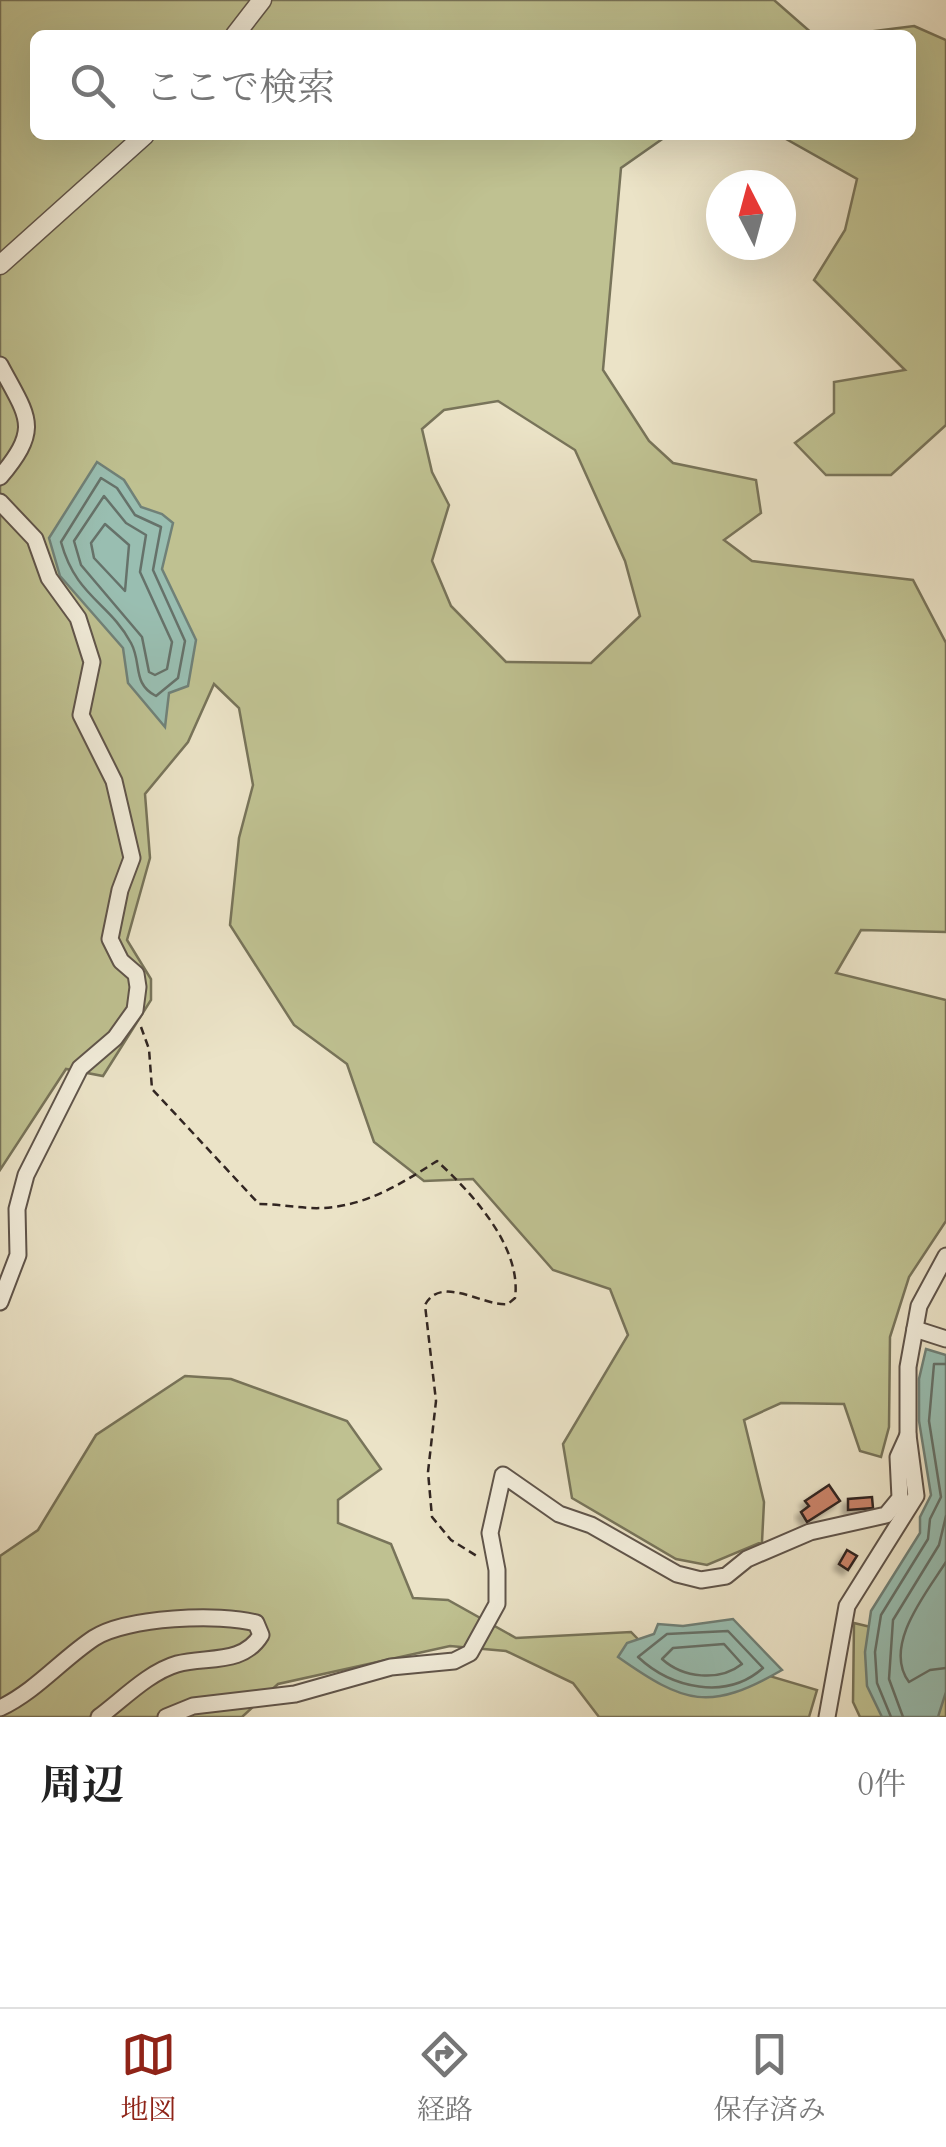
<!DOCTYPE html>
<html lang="ja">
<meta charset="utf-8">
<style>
:root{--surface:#fff;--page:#f2f2f2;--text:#222;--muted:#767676;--line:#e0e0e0;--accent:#8f2418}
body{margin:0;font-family:Cardo,"Noto Serif JP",serif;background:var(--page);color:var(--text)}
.compass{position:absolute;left:706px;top:170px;width:90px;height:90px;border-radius:50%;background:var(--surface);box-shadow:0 10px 40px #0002;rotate:354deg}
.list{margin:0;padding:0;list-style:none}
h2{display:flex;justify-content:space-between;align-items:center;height:130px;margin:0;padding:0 40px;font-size:42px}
h2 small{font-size:32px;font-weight:400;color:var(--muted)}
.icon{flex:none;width:55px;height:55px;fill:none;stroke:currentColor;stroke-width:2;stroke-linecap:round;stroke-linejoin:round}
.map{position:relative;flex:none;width:946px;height:1717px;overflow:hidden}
.search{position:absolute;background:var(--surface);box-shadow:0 10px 40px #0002;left:30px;right:30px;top:30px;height:110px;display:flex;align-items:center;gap:25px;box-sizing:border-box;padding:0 35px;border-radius:15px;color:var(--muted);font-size:38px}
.sheet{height:290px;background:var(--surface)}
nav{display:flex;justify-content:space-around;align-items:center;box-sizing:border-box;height:140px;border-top:2px solid var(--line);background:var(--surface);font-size:28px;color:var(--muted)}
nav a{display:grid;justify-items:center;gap:5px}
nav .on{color:var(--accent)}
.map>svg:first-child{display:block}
.green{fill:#bfc191;stroke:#78745a;stroke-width:2.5;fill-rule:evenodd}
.water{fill:#99beb1;stroke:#708178;stroke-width:2.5}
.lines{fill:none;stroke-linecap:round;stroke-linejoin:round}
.shore{stroke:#66726a;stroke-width:2.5}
.building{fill:#ca846a;stroke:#322622;stroke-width:2.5;filter:url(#shadow)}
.minor-casing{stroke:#60554b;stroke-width:19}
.tertiary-casing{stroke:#60554b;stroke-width:21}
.path{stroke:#322622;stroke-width:2.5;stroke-dasharray:8 5;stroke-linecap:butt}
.minor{stroke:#f2eddb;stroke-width:15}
.tertiary{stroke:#f2eddb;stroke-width:18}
</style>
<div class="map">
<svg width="946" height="1717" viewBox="0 0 946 1717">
<defs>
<filter id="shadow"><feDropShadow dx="-5" dy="5" stdDeviation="2.5" flood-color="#0004"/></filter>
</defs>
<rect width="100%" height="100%" fill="#ebe3c7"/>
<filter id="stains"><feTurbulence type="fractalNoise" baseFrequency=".002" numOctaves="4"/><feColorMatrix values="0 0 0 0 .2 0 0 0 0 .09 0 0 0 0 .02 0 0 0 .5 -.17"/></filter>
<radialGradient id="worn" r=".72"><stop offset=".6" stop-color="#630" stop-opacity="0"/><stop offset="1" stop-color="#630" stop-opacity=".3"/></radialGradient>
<!-- green -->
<g class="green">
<path d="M 0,0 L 774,0 L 814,35 L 35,35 L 35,135 L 668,135 L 621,168 L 603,370 L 649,441 L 673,463 L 756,480 L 761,513 L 724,540 L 752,561 L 913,580 L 946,643 L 946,932 L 861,930 L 836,973 L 946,1000 L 946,1221 L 909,1277 L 890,1337 L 889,1427 L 881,1457 L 860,1451 L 844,1404 L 781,1403 L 744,1420 L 764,1502 L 762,1542 L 707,1565 L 676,1559 L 572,1498 L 563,1444 L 628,1335 L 610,1289 L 553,1270 L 473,1179 L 424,1181 L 374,1142 L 347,1064 L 294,1025 L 230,925 L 239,838 L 253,785 L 239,708 L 214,684 L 188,742 L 145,794 L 150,858 L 127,940 L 151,979 L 151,1000 L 103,1076 L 66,1069 L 0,1170 ZM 498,401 L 575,450 L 625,561 L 640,616 L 591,663 L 506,662 L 451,606 L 432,561 L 449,505 L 432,472 L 422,429 L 444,410 Z"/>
<path d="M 914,26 L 946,40 L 946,425 L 891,475 L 826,475 L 795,443 L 834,413 L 834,382 L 905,370 L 814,280 L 845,230 L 857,179 L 779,135 L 911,135 L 911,35 L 843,35 Z"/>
<path d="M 185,1376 L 231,1379 L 347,1421 L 381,1469 L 338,1500 L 338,1523 L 391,1544 L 413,1598 L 448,1600 L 516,1638 L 631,1632 L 667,1669 L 756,1672 L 817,1690 L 809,1717 L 599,1717 L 573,1683 L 506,1651 L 450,1646 L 278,1684 L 242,1717 L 0,1717 L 0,1556 L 38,1530 L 96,1435 Z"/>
<path d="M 854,1623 L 946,1645 L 946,1717 L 860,1717 L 853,1702 Z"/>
</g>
<!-- water -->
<g class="water">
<path d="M 97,462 L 124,480 L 141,507 L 162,514 L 173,523 L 162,569 L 196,640 L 188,686 L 169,693 L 165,727 L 128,683 L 123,648 L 60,576 L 49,538 Z"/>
<path d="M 926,1349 L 946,1355 L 946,1692 L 938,1717 L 882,1717 L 867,1686 L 865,1652 L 871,1611 L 920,1533 L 920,1517 L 931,1495 L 919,1421 L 919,1379 Z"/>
<path d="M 733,1619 L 782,1670 C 709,1712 685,1704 618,1657 L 627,1643 L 654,1634 L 658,1624 L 683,1626 Z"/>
</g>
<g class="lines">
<!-- shore -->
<g class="shore">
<path d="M 101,478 L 117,488 L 135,515 L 161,527 L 153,570 L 185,641 L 178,678 L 156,696 C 132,684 142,663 131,643 C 109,602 76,597 61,542 Z"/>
<path d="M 104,496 L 126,523 L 146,535 L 140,572 L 172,642 L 167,669 L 155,675 L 149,672 L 142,637 L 81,565 L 74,541 Z"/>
<path d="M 105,524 L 129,545 L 125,591 L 94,558 L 91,543 Z"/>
<path d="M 946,1562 C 927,1592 882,1646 909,1682 L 930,1670 L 946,1668"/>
<path d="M 728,1631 L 763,1668 C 726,1701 671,1688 638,1657 L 667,1634 Z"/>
<path d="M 724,1644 L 742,1664 C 719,1682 683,1678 662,1659 L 673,1648 Z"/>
<path d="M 891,1717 L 877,1683 L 875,1652 L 881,1615 L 928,1539 L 930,1519 L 941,1497 L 929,1421 L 934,1364 L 946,1364"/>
<path d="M 903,1717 L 889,1679 L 893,1620 L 939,1545 L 946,1516"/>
</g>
</g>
<!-- building -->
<g class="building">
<path d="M 829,1485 L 840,1501 L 807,1522 L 801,1512 L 809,1506 L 805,1501 Z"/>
<path d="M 872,1497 L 873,1508 L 848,1510 L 848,1499 Z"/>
<path d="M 847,1550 L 857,1556 L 848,1570 L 839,1564 Z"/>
</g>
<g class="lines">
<defs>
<g id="minor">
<path d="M 0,365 C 28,418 42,427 0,477"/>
<path d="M 0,502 L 35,539 L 49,578 L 78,618 L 92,662 L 81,715 L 114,781 L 132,858 L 120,890 L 110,939 L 121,961 L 136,974 L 138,987 L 135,1010 L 115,1038 L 80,1068 L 26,1175 L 17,1209 L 18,1255 L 0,1302"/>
<path d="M 915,1329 L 946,1339"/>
<path d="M 0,1708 C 36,1691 61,1660 94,1638 C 126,1617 221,1613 256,1623 L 261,1635 C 243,1665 207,1656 177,1664 C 149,1672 122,1700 99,1717"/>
<path d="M 166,1717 L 193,1706 L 295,1694 L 391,1667 L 454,1661 L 470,1653 L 497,1604 L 497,1570 L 490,1533 L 503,1475 L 559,1514 L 591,1525 L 677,1574 L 701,1580 L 726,1576 L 747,1559 L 810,1532 L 886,1515 L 900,1498 L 898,1457 L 908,1435"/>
<path d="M 827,1717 L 847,1606 L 916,1496 L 908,1435 L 908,1367 L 919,1306 L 946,1256"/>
</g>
<g id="tertiary">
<path d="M 235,35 L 262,0"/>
<path d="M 0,265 L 145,135"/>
</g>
</defs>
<!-- minor casing -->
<use href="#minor" class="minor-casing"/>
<!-- tertiary casing -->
<use href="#tertiary" class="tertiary-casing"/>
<!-- path -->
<path class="path" d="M 141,1027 L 149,1049 L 152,1089 L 259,1204 C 280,1204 303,1209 322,1208 C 366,1206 401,1184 437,1161 C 472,1193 522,1247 515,1298 L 508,1304 C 484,1307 441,1274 425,1305 L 436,1401 L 428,1472 L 432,1517 L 451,1540 L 480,1558"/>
<!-- minor -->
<use href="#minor" class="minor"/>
<!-- tertiary -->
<use href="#tertiary" class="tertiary"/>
</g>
<rect width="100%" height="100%" filter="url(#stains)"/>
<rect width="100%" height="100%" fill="url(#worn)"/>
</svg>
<svg class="compass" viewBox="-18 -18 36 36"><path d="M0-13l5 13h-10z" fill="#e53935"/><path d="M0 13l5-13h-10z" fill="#767676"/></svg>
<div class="search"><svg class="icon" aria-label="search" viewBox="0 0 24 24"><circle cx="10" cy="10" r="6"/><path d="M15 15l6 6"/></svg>ここで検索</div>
</div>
<section class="sheet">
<h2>周辺<small>0件</small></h2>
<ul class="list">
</ul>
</section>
<nav>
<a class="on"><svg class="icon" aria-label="map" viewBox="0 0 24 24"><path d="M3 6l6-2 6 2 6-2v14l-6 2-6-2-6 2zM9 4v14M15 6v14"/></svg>地図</a>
<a><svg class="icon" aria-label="directions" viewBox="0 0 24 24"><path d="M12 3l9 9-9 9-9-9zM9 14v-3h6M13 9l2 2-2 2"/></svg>経路</a>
<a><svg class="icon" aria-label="saved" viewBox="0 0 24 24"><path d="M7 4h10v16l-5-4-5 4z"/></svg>保存済み</a>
</nav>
